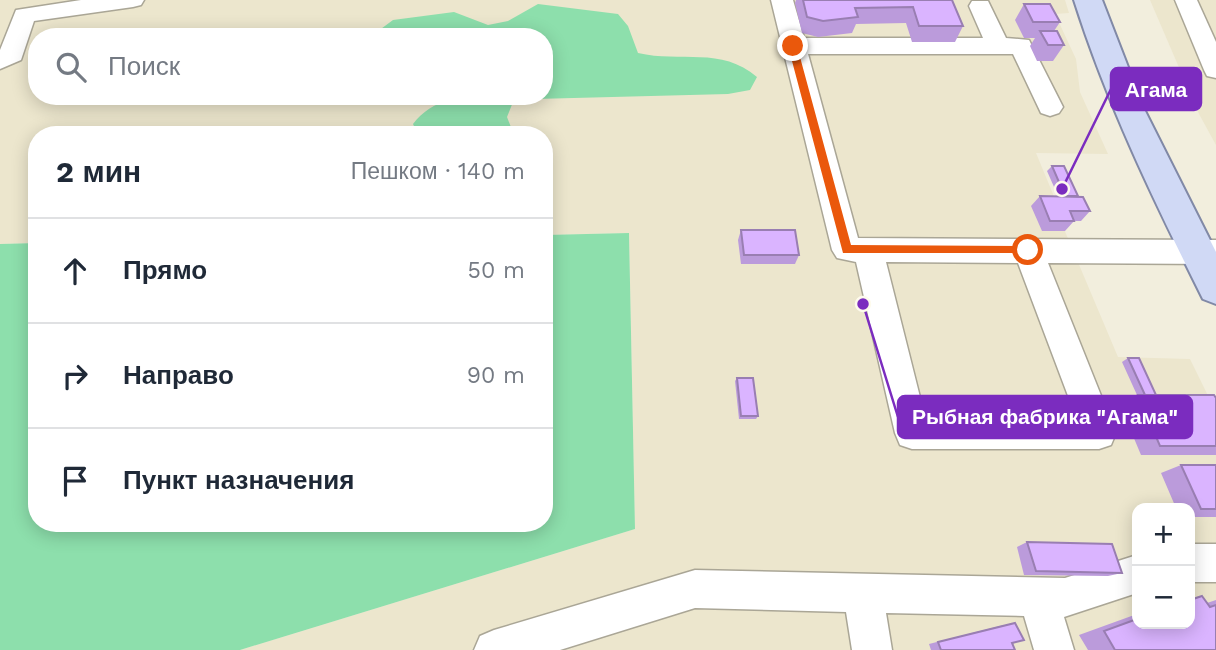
<!DOCTYPE html>
<html lang="ru">
<meta charset="utf-8">
<style>
:root{--surface:#fff;--page:#f2f2f3;--text:#1f2937;--muted:#747a83;--line:#e0e1e3}
body{margin:0;font-family:"Work Sans",sans-serif;background:var(--page);color:var(--text)}
.controls{position:absolute;right:21px;bottom:21px;display:grid;overflow:hidden;border-radius:14px;box-shadow:0 4px 18px #0003}
.controls button{width:63px;height:63px;display:grid;place-items:center;padding:0;border:0;border-bottom:2px solid var(--line);background:var(--surface);color:var(--text);font:35px sans-serif}
.stop{position:absolute;width:21px;height:21px;margin:-16px;border:5px solid #ea580c;border-radius:50%;background:#fff}
.stop.end{background:#ea580c;border-color:#fff;box-shadow:0 2px 7px #0008}
.list{margin:0;padding:0;list-style:none}
h2{display:flex;justify-content:space-between;align-items:center;height:91px;margin:0;padding:0 28px;font-size:30px}
h2 small{font-size:23px;font-weight:400;color:var(--muted)}
.list li{display:grid;grid-template-columns:46px 1fr auto;gap:21px;align-items:center;box-sizing:border-box;height:105px;padding:0 28px;border-top:2px solid var(--line)}
.list b{display:block;font-size:26px;white-space:nowrap}
.list em{font-size:23px;font-style:normal;color:var(--muted)}
.icon{flex:none;width:38px;height:38px;fill:none;stroke:currentColor;stroke-width:2;stroke-linecap:round;stroke-linejoin:round}
.map{position:relative;flex:none;width:1216px;height:650px;overflow:hidden}
.search{position:absolute;background:var(--surface);box-shadow:0 4px 18px #0003;left:28px;top:28px;width:525px;height:77px;display:flex;align-items:center;gap:18px;box-sizing:border-box;padding:0 24px;border-radius:28px;color:var(--muted);font-size:26px}
.panel{position:absolute;background:var(--surface);box-shadow:0 4px 18px #0003;left:28px;top:126px;width:525px;height:406px;border-radius:28px}
.map>svg:first-child{display:block}
.built{fill:#ece6cd;fill-rule:evenodd}
.green{fill:#8ddfac}
.lines{fill:none;stroke-linecap:round;stroke-linejoin:round}
.minor-casing{stroke:#aaa696;stroke-width:3}
.major-casing{stroke:#8189a6;stroke-width:4}
.minor{fill:#fff;fill-rule:evenodd}
.major{fill:#d0d9f5;fill-rule:evenodd}
.wall{fill:#bb9bdb}
.building{fill:#dab4ff;stroke:#997eb2;stroke-width:2}
.route{fill:#ea580c}
.leader{fill:none;stroke:#7b2cbf;stroke-width:2.5}
.callout-dot{fill:#7b2cbf;stroke:#fefbed;stroke-width:2.5}
.callout{fill:#7b2cbf;stroke:#7b2cbf;stroke-width:2.5}
.callout-label{font-size:21px;text-anchor:middle;font-weight:bold;fill:#fff}
</style>
<div class="map">
<svg width="1216" height="650" viewBox="0 0 1216 650">
<rect width="100%" height="100%" fill="#f2eedd"/>
<!-- built -->
<g class="built">
<path d="M 0,0 L 1065,0 L 1069,13 L 1055,14 L 1076,59 L 1080,92 L 1108,154 L 1036,153 L 1058,206 L 1074,206 L 1081,221 L 1061,222 L 1118,357 L 1190,359 L 1216,412 L 1216,650 L 240,650 L 635,529 L 629,233 L 544,235 L 544,135 L 37,135 L 37,243 L 0,244 ZM 37,37 L 544,37 L 544,96 L 37,96 ZM 1137,508 L 1190,508 L 1190,624 L 1137,624 Z"/>
<path d="M 1150,0 L 1216,0 L 1216,145 L 1199,114 Z"/>
</g>
<!-- green -->
<g class="green">
<path d="M 538,4 L 618,14 L 628,26 L 638,53 C 681,63 721,46 757,77 L 750,90 L 728,94 L 535,99 L 513,102 L 507,117 L 514,135 L 418,135 L 413,124 C 443,85 500,96 544,96 L 544,37 L 370,37 L 393,20 L 454,12 L 488,25 L 508,21 Z"/>
<path d="M 629,233 L 635,529 L 240,650 L 0,650 L 0,244 L 37,243 L 37,523 L 544,523 L 544,235 Z"/>
</g>
<g class="lines">
<defs>
<g id="minor">
<path d="M 81,0 L 144,0 L 141,5 L 133,7 L 34,21 L 21,60 L 0,69 L 0,50 L 16,10 Z"/>
<path d="M 771,0 L 793,0 L 804,38 L 983,38 L 969,6 L 972,1 L 988,1 L 1006,38 L 1029,40 L 1063,107 L 1059,113 L 1050,116 L 1041,113 L 1013,54 L 808,54 L 858,238 L 1216,240 L 1216,264 L 1048,263 L 1116,433 L 1111,445 L 1099,449 L 912,449 L 900,445 L 895,433 L 856,262 L 837,258 L 832,250 ZM 886,262 L 1018,263 L 1076,417 L 925,417 Z"/>
<path d="M 1175,0 L 1197,0 L 1216,42 L 1216,78 L 1207,76 L 1204,70 Z"/>
<rect x="1190" y="544" width="26" height="38"/>
<path d="M 1137,555 L 1137,593 L 1064,617 L 1074,650 L 1034,650 L 1024,616 L 886,613 L 892,650 L 852,650 L 846,612 L 695,608 L 560,650 L 474,650 L 480,636 L 494,630 L 695,570 L 1065,578 Z"/>
</g>
<path id="major" d="M 1074,0 L 1102,0 L 1145,111 L 1216,252 L 1216,304 L 1203,299 C 1154,201 1107,104 1074,0 Z"/>
</defs>
<!-- minor casing -->
<use href="#minor" class="minor-casing"/>
<!-- major casing -->
<use href="#major" class="major-casing"/>
<!-- minor -->
<use href="#minor" class="minor"/>
<!-- major -->
<use href="#major" class="major"/>
</g>
<!-- wall -->
<g class="wall">
<path d="M 796,0 L 952,0 L 963,26 L 955,42 L 912,42 L 906,23 L 856,24 L 852,33 L 818,37 L 802,33 L 795,3 Z"/>
<path d="M 1024,4 L 1060,22 L 1054,31 L 1064,45 L 1053,61 L 1037,61 L 1030,46 L 1035,38 L 1024,38 L 1015,20 Z"/>
<path d="M 1052,166 L 1090,211 L 1081,221 L 1074,221 L 1065,231 L 1042,231 L 1031,206 L 1040,196 L 1058,196 L 1047,171 Z"/>
<path d="M 741,230 L 799,255 L 795,264 L 741,264 L 738,240 Z"/>
<path d="M 1128,358 L 1156,395 L 1216,398 L 1216,455 L 1141,455 L 1120,405 L 1137,395 L 1122,362 Z"/>
<path d="M 737,378 L 758,416 L 756,419 L 739,419 L 735,381 Z"/>
<path d="M 1181,465 L 1216,465 L 1216,517 L 1190,517 L 1190,508 L 1176,508 L 1161,473 Z"/>
<path d="M 1027,542 L 1122,573 L 1108,576 L 1024,575 L 1017,547 Z"/>
<path d="M 1202,596 L 1207,603 L 1216,600 L 1216,650 L 1088,650 L 1079,635 L 1137,614 L 1137,624 L 1190,624 L 1190,598 Z"/>
<path d="M 1004,625 L 1015,650 L 931,650 L 929,644 Z"/>
</g>
<!-- building -->
<g class="building">
<path d="M 803,0 L 952,0 L 963,26 L 919,26 L 913,7 L 855,8 L 858,17 L 823,21 L 807,17 Z"/>
<path d="M 1024,4 L 1050,4 L 1060,22 L 1033,22 Z"/>
<path d="M 1040,31 L 1057,31 L 1064,45 L 1048,45 Z"/>
<path d="M 1052,166 L 1064,166 L 1078,196 L 1065,196 Z"/>
<path d="M 1040,196 L 1083,197 L 1090,211 L 1070,211 L 1074,221 L 1050,221 Z"/>
<path d="M 741,230 L 795,230 L 799,255 L 744,255 Z"/>
<path d="M 1128,358 L 1139,358 L 1156,395 L 1145,395 Z"/>
<path d="M 737,378 L 753,378 L 758,416 L 741,416 Z"/>
<path d="M 1138,395 L 1214,395 L 1216,398 L 1216,446 L 1160,446 Z"/>
<path d="M 1181,465 L 1216,465 L 1216,509 L 1201,509 Z"/>
<path d="M 1027,542 L 1112,544 L 1122,573 L 1036,571 Z"/>
<path d="M 1202,596 L 1210,607 L 1216,605 L 1216,650 L 1115,650 L 1104,631 L 1137,619 L 1137,624 L 1190,624 L 1190,600 Z"/>
<path d="M 1015,623 L 1024,640 L 1012,643 L 1015,650 L 941,650 L 938,642 Z"/>
</g>
<!-- route -->
<path class="route" d="M 793,43 L 797,46 L 851,245 L 1028,246 L 1032,247 L 1032,253 L 843,253 L 788,46 Z"/>
<!-- callouts -->
<path class="leader" d="M1062 189L1111 89M863 304L898 417"/>
<g class="callout-dot">
<circle cx="1062" cy="189" r="7"/>
<circle cx="863" cy="304" r="7"/>
</g>
<g class="callout">
<rect x="1111" y="68" width="90" height="42" rx="7"/>
<rect x="898" y="396" width="294" height="42" rx="7"/>
</g>
<g class="callout-label">
<text x="1156" y="97">Агама</text>
<text x="1045" y="424">Рыбная фабрика "Агама"</text>
</g>
</svg>
<div class="controls">
<button>+</button>
<button>−</button>
</div>
<div class="stop" style="left:1028px;top:250px"></div>
<div class="stop end" style="left:793px;top:46px"></div>
<div class="search"><svg class="icon" aria-label="search" viewBox="0 0 24 24"><circle cx="10" cy="10" r="6"/><path d="M15 15l6 6"/></svg>Поиск</div>
<section class="panel">
<h2>2 мин<small>Пешком · 140 m</small></h2>
<ul class="list">
<li><svg class="icon" aria-label="ahead" viewBox="0 0 24 24"><path d="M12 20V5M6 11l6-6 6 6"/></svg><div><b>Прямо</b></div><em>50 m</em></li>
<li><svg class="icon" aria-label="right" viewBox="0 0 24 24"><path d="M7 20v-9h11M14 6l5 5-5 5"/></svg><div><b>Направо</b></div><em>90 m</em></li>
<li><svg class="icon" aria-label="arrive" viewBox="0 0 24 24"><path d="M6 21V4h12l-3 4 3 4H6"/></svg><div><b>Пункт назначения</b></div></li>
</ul>
</section>
</div>
